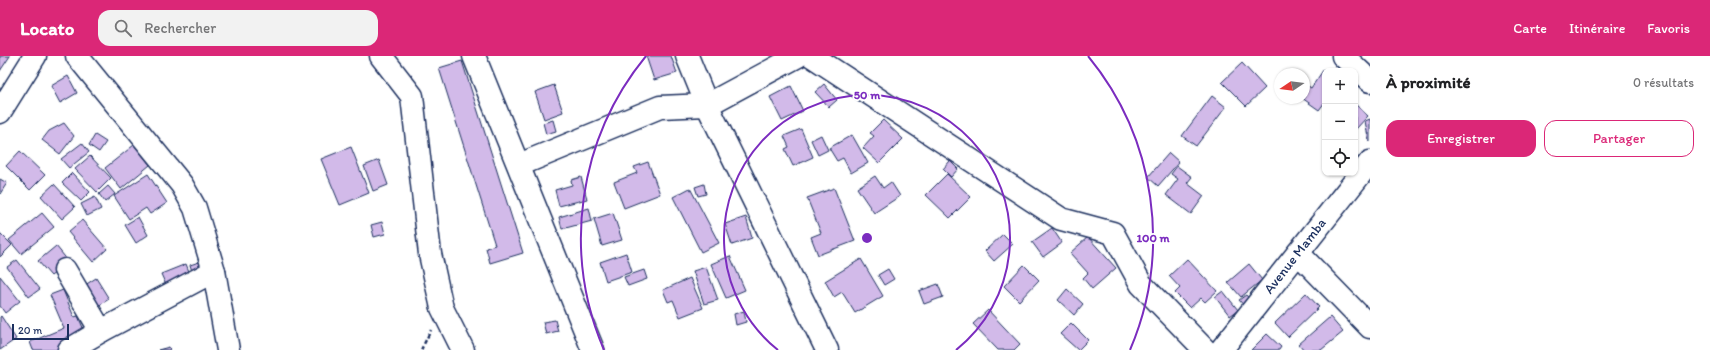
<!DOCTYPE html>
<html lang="fr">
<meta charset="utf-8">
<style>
:root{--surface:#fff;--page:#f2f2f2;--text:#202124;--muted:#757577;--line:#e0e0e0;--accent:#db2777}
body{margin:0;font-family:Itim,sans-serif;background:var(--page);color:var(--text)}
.controls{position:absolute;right:12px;top:12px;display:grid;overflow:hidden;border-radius:8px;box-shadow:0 1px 3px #0004}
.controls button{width:36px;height:36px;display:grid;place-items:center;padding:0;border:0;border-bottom:1px solid var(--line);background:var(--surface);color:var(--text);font:20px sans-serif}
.compass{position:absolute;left:1274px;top:12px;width:36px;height:36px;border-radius:50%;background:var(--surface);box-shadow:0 1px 3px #0004;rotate:257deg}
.scale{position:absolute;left:12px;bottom:10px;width:57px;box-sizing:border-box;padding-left:4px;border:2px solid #1b2f5e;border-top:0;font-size:11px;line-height:14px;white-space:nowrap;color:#1b2f5e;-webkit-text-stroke:3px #fff;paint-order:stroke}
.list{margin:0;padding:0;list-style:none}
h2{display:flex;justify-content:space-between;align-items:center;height:52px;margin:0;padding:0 16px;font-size:17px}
h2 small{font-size:13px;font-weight:400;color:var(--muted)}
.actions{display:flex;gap:8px;padding:12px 16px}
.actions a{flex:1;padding:9px 0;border:1px solid var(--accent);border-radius:12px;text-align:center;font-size:14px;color:var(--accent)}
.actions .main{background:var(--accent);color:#fff}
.icon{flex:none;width:22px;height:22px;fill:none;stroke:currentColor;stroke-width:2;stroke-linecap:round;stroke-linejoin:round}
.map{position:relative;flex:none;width:1370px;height:294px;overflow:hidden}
header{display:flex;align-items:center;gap:24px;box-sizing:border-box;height:56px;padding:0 20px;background:var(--accent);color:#fff}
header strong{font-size:19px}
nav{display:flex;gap:22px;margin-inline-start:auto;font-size:14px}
.search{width:280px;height:36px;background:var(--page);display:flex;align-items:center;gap:10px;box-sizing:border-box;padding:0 14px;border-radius:12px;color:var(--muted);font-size:15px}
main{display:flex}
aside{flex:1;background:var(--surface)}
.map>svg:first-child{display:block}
.building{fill:#d2bae9;stroke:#1b2f5e}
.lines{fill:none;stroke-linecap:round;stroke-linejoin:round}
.minor-casing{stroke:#1b2f5e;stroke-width:25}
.path{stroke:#1b2f5e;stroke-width:2.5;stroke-dasharray:4 3;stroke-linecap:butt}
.minor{stroke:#fff;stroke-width:22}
.ring{fill:none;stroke:#7b2cbf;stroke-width:2}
.labels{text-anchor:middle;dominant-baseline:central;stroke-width:3.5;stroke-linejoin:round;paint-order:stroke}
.street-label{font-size:14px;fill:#1b2f5e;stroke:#fff}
.centre{fill:#7b2cbf;stroke:#fff;stroke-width:2}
.ring-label{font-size:12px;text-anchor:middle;font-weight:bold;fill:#7b2cbf;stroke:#fff;stroke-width:3.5;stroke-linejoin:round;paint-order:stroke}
</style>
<header>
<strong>Locato</strong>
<div class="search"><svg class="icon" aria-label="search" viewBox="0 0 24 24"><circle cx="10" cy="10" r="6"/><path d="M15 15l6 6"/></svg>Rechercher</div>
<nav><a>Carte</a><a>Itinéraire</a><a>Favoris</a></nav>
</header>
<main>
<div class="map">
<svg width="1370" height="294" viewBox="0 0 1370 294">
<rect width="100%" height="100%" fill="#fff"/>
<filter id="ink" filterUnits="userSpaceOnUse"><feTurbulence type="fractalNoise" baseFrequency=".025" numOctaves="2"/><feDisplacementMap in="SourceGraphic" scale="8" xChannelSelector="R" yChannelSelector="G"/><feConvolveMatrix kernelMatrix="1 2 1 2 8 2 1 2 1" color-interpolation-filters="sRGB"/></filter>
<g filter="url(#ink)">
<!-- building -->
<g class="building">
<path d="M 0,0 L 10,0 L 0,15 Z"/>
<path d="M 646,0 L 671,0 L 677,17 L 654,24 Z"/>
<path d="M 462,5 L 523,197 L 490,207 L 486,192 L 495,189 L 439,12 Z"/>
<path d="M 1242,7 L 1265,32 L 1246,50 L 1222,26 Z"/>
<path d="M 1324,13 L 1326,15 L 1325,46 L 1319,54 L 1302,42 L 1304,42 L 1304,27 L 1311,32 Z"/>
<path d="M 68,20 L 77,37 L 60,47 L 51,30 Z"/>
<path d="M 824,28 L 837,44 L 829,51 L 815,36 Z"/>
<path d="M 554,29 L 563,56 L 544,63 L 535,36 Z"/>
<path d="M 791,30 L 803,55 L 782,65 L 770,41 Z"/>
<path d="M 1212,40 L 1226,51 L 1196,90 L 1182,80 Z"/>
<path d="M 1355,48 L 1368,60 L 1355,74 Z"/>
<path d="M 1370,63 L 1370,86 L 1369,86 L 1365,65 Z"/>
<path d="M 553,64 L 556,75 L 546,78 L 543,67 Z"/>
<path d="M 883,64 L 903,83 L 879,107 L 863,92 L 874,80 L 870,77 Z"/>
<path d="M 64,67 L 74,80 L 60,98 L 42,84 L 49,75 Z"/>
<path d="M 801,73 L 813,101 L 793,110 L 785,93 L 789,91 L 784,80 Z"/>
<path d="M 95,79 L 106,86 L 99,96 L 89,89 Z"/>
<path d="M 821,79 L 828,94 L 818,99 L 811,84 Z"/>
<path d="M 852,79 L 868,107 L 851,117 L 843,102 L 837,105 L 829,92 Z"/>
<path d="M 82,87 L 89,96 L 69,112 L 61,103 Z"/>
<path d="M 134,89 L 150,109 L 121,133 L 105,112 Z"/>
<path d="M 351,91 L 369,137 L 340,149 L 321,103 Z"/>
<path d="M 20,95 L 45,119 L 30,134 L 6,110 Z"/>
<path d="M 1169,97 L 1179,106 L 1158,130 L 1148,121 Z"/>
<path d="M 90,100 L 111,122 L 97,136 L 75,113 Z"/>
<path d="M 379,104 L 388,129 L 373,135 L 364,110 Z"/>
<path d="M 950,105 L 958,113 L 951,121 L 943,113 Z"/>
<path d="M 648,106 L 660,138 L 624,152 L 614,126 L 637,117 L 634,111 Z"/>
<path d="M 1177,110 L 1192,121 L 1187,127 L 1204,140 L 1191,158 L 1166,139 L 1178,123 L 1171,118 Z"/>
<path d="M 72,117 L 90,136 L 81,145 L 62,127 Z"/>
<path d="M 148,118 L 167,147 L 150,158 L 146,152 L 129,163 L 114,140 Z"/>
<path d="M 947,118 L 971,141 L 950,162 L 926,139 Z"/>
<path d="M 875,120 L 883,132 L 891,126 L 900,140 L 874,157 L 857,132 Z"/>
<path d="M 581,121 L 587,143 L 559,150 L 555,134 L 572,129 L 571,124 Z"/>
<path d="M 0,123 L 7,127 L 0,138 Z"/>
<path d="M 54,128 L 75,151 L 62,163 L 41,140 Z"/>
<path d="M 704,128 L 706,138 L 698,140 L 695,131 Z"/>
<path d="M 108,130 L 115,138 L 105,146 L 99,138 Z"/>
<path d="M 690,132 L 719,187 L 701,196 L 673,141 Z"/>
<path d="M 834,132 L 855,185 L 818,199 L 811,181 L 821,177 L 807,142 Z"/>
<path d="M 95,141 L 101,153 L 87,160 L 81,148 Z"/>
<path d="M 589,152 L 592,165 L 562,173 L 559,161 Z"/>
<path d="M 42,157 L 54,171 L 21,198 L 9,184 Z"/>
<path d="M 613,157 L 622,184 L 602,190 L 594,163 Z"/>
<path d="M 138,161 L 148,179 L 136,187 L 125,169 Z"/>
<path d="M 746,161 L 752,182 L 732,189 L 725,168 Z"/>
<path d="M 82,164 L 107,193 L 93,206 L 68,176 Z"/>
<path d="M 382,166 L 385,178 L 374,181 L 371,169 Z"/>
<path d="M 1052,172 L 1062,187 L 1043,201 L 1032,186 Z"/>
<path d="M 0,177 L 12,189 L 0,201 Z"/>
<path d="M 1003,178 L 1013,188 L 994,205 L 985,195 Z"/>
<path d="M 1088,181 L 1116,212 L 1092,233 L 1083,222 L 1088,217 L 1070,197 Z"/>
<path d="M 56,190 L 69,206 L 51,220 L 38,205 Z"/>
<path d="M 626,197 L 632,216 L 606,225 L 600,206 Z"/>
<path d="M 730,200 L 745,234 L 726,242 L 711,208 Z"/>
<path d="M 861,203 L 883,240 L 855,257 L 842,236 L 834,241 L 825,225 Z"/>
<path d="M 1187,203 L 1217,235 L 1205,246 L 1201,242 L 1190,252 L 1175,237 L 1180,232 L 1169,220 Z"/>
<path d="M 17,204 L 40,233 L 29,241 L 7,211 Z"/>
<path d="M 199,206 L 202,215 L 193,218 L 190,209 Z"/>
<path d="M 186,208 L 194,228 L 170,238 L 161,218 Z"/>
<path d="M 1249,208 L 1262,224 L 1241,241 L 1228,226 Z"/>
<path d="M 1024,209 L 1039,224 L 1019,245 L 1004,230 Z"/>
<path d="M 706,211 L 718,244 L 704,248 L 693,215 Z"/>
<path d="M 888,213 L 894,223 L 884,229 L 878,219 Z"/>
<path d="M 644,214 L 647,223 L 628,230 L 624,221 Z"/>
<path d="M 0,220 L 20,245 L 5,257 L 0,250 Z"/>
<path d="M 96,222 L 109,243 L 92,254 L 79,233 Z"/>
<path d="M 690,222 L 703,252 L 680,261 L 673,244 L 668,246 L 663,234 Z"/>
<path d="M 938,228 L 943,241 L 924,248 L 919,235 Z"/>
<path d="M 1067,233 L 1083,248 L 1074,259 L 1058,244 Z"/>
<path d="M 63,234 L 74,261 L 78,260 L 90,288 L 75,294 L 33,294 L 30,286 L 64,272 L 50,239 Z"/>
<path d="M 1223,235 L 1238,254 L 1230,260 L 1215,241 Z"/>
<path d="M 1306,237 L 1319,251 L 1288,281 L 1275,267 Z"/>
<path d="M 1246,239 L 1253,247 L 1246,252 L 1239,244 Z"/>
<path d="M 988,254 L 1020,288 L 1014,294 L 998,294 L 973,268 Z"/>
<path d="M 744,255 L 746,266 L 736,269 L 734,258 Z"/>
<path d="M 1,260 L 16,283 L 0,294 L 0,261 Z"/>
<path d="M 1330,261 L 1343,276 L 1321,294 L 1304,294 L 1299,288 Z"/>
<path d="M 555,264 L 558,275 L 546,278 L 543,266 Z"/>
<path d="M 1071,267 L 1088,284 L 1078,294 L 1060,278 Z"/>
<path d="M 1267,278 L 1281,291 L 1279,294 L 1251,294 Z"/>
<path d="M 169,291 L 170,294 L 158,294 Z"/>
</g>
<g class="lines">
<defs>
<g id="minor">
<path d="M 77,0 L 182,129 L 195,152 L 214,215 L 228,294"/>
<path d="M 381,0 L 412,40 L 430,198 L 442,252 L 463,294"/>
<path d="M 474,0 L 593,294"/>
<path d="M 687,0 L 707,49 L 827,294"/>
<path d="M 812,0 L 1061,163 L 1113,177 L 1141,228 L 1205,294"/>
<path d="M 1343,0 L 1370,25"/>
<path d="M 0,56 L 35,0"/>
<path d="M 519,109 L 660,51 L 707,49 L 798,0"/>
<path d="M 1298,197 L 1370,271"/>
<path d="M 65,214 L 101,275"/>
<path d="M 69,294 L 101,275 L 214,215"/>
<path d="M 1221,294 L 1370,106"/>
</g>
</defs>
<!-- minor casing -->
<use href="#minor" class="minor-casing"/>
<!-- path -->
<path class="path" d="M 421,294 L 431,274"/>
<!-- minor -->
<use href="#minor" class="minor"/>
</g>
</g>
<!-- distance rings -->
<g class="ring">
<path d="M778 294A143 143 0 1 1 956 294"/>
<path d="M604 294A286 286 0 0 1 646 0M1088 0A286 286 0 0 1 1130 294"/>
</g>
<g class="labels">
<!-- street labels -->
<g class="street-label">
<text transform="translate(1295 200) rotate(-52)">Avenue Mamba</text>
</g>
</g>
<circle cx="867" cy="182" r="6" class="centre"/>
<g class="ring-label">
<text x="867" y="43">50 m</text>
<text x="1153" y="186">100 m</text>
</g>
</svg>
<div class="controls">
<button>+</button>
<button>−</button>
<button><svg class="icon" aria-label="locate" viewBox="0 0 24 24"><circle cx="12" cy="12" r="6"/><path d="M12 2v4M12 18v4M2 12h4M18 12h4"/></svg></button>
</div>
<svg class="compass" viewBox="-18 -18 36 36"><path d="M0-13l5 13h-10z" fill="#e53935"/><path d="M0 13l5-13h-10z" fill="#757577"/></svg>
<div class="scale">20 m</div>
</div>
<aside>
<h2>À proximité<small>0 résultats</small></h2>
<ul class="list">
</ul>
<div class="actions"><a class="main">Enregistrer</a><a>Partager</a></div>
</aside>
</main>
